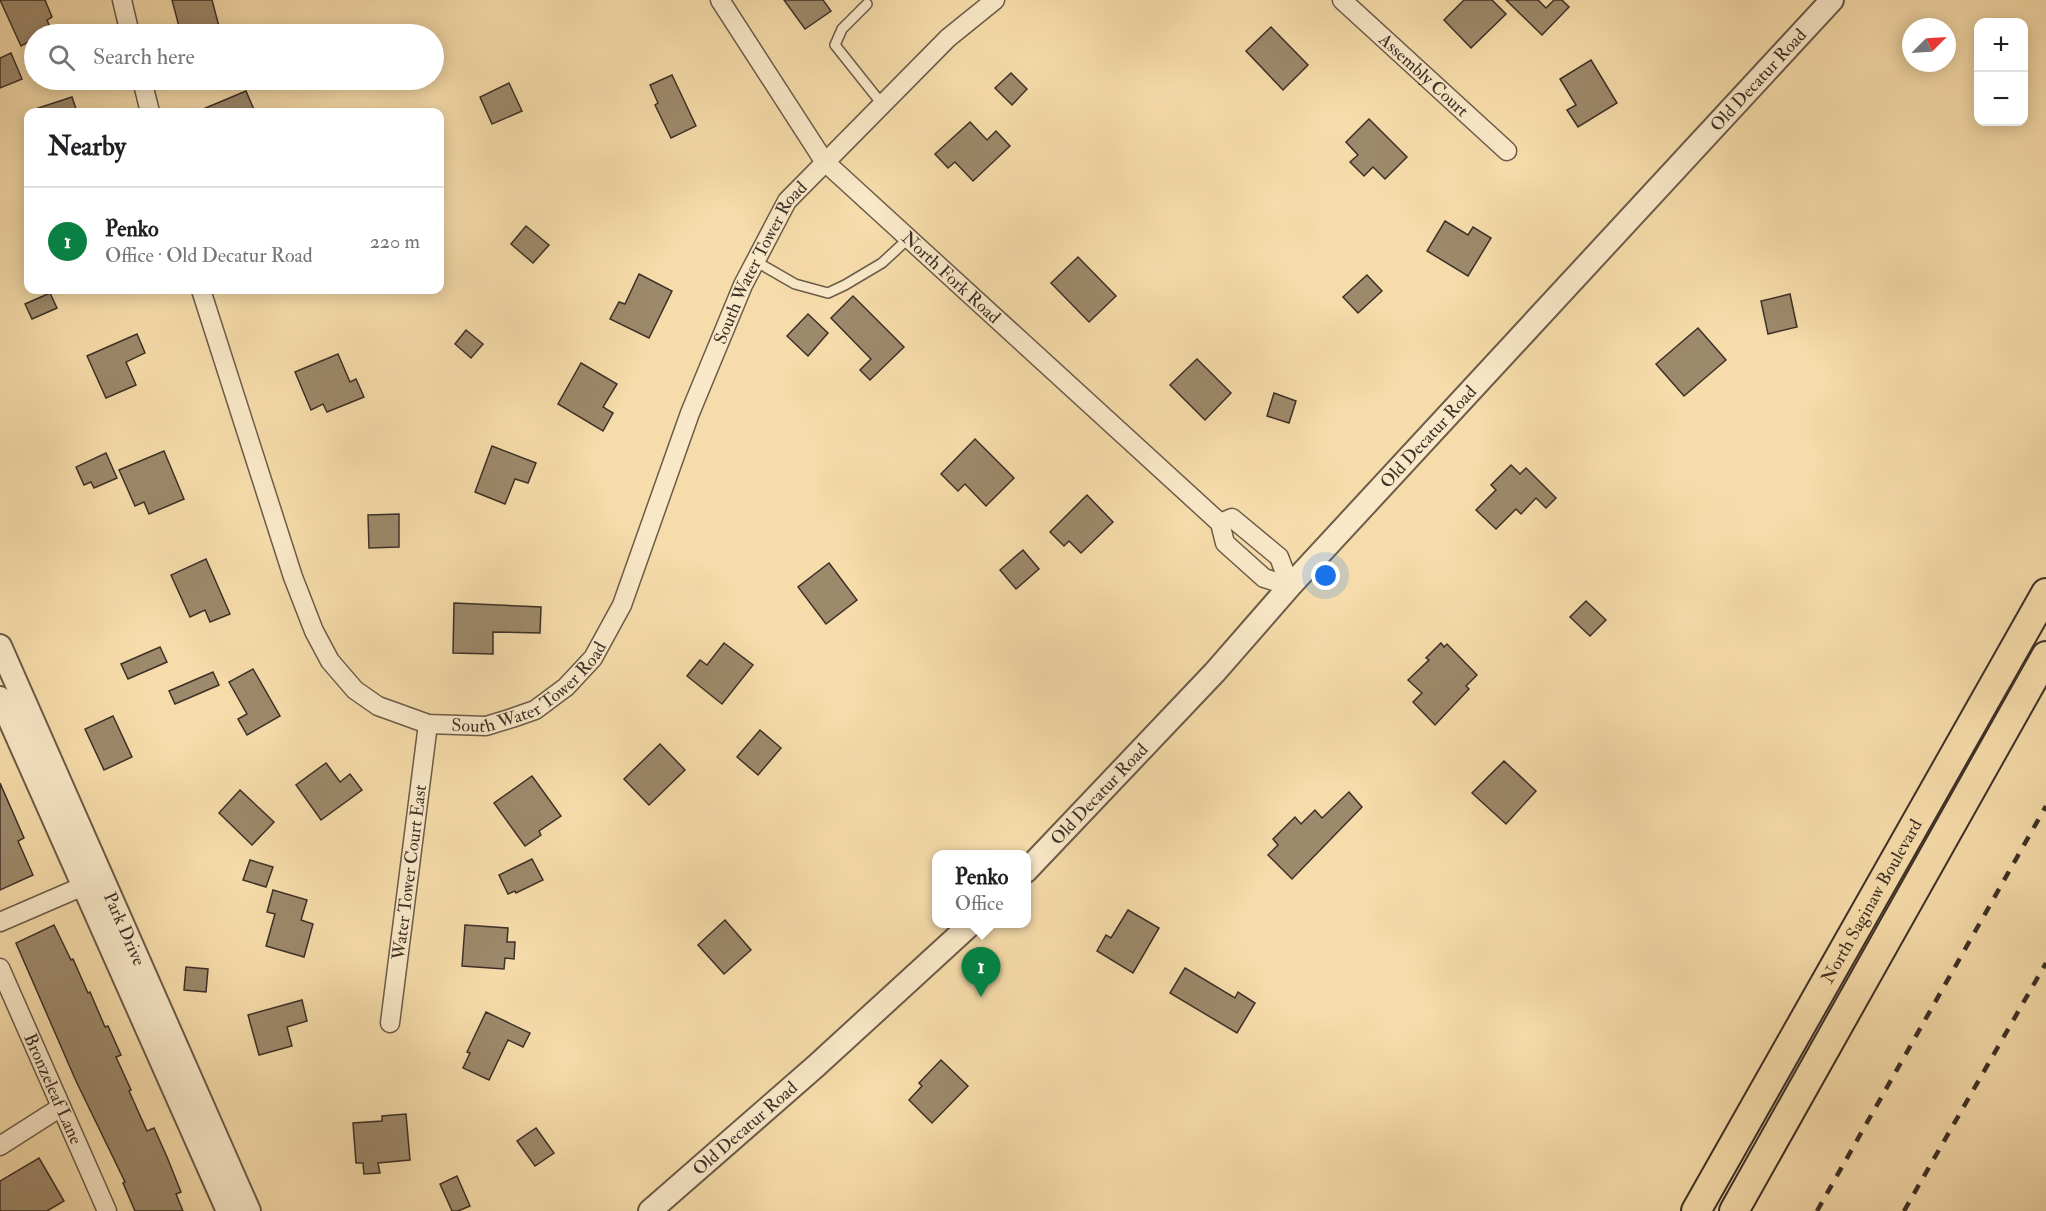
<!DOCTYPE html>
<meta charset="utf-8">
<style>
:root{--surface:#fff;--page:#f6f6f6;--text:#202124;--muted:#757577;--line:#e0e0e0;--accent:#0b8043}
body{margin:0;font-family:"IM FELL Double Pica",serif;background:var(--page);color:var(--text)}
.controls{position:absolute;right:18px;top:18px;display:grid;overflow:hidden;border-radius:12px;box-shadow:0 3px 15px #0003}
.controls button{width:54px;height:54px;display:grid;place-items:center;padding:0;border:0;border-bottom:2px solid var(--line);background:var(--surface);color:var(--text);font:30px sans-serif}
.compass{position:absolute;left:1902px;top:18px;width:54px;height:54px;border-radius:50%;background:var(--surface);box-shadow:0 3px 15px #0003;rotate:66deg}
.you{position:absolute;left:1326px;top:576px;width:21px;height:21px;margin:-15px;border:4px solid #fff;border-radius:50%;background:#1a73e8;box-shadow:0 0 0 9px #1a73e833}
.badge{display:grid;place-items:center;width:39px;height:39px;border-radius:50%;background:var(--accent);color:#fff;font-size:20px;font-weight:700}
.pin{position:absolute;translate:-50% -50px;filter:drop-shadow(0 2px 3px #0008)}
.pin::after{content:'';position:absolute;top:32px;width:21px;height:18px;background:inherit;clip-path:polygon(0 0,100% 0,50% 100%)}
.popup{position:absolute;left:932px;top:850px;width:99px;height:78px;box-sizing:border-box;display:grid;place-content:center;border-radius:12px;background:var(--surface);filter:drop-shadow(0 2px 4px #0005);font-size:20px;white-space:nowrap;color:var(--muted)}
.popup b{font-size:22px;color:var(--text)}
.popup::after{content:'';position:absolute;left:50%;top:100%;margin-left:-12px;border:12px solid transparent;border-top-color:var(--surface)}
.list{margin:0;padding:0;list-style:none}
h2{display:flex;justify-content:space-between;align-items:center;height:78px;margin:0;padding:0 24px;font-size:26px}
h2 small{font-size:20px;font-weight:400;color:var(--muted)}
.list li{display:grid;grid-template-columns:39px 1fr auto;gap:18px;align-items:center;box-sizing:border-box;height:108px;padding:0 24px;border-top:2px solid var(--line)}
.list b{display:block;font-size:22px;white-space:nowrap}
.list p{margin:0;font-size:20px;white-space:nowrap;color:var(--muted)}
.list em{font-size:20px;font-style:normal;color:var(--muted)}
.icon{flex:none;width:33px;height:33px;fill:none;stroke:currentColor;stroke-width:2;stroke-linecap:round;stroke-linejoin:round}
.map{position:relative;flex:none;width:2046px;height:1211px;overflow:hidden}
.search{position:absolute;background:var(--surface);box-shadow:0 3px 15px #0003;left:24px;top:24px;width:420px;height:66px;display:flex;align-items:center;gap:15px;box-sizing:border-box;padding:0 21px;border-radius:33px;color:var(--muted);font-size:22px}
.panel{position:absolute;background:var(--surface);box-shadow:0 3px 15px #0003;left:24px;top:108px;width:420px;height:186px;border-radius:12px}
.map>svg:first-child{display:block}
.building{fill:#9d896b;stroke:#3d3027;stroke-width:1.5}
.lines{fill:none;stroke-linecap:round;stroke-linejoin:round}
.service-casing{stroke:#6b5b48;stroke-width:12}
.minor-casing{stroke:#6b5b48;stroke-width:21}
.tertiary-casing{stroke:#6b5b48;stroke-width:26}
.primary-casing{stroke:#3d3027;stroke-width:32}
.service{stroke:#f9e8c8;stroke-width:9}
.minor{stroke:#f9e8c8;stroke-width:18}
.tertiary{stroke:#f9e8c8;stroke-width:22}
.primary{stroke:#f6dcaa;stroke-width:28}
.rail{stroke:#3d3027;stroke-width:4.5;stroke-dasharray:10 10;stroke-linecap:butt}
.labels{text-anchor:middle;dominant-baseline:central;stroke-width:4.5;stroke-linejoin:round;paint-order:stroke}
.street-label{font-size:18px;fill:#3d3027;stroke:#f9e8c8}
</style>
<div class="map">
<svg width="2046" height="1211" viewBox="0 0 2046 1211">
<rect width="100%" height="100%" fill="#f6dcaa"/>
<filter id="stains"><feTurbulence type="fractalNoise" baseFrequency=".00333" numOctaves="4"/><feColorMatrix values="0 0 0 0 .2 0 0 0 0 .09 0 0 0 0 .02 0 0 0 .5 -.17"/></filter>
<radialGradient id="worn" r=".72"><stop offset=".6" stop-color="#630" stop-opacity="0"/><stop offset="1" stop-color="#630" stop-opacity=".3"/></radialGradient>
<!-- building -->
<g class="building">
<path d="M 0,0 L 45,0 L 52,17 L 47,20 L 53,34 L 34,34 L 34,39 L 21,46 Z"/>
<path d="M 172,0 L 212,0 L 221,34 L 181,34 Z"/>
<path d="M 784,0 L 823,0 L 831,11 L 805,29 Z"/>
<path d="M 1464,0 L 1492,0 L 1506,14 L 1471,48 L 1444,20 Z"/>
<path d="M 1506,0 L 1538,0 L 1546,8 L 1554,0 L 1562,0 L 1569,7 L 1542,35 Z"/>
<path d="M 1271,27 L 1308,65 L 1283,90 L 1246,51 Z"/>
<path d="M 11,53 L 22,79 L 0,88 L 0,58 Z"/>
<path d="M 1591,60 L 1617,103 L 1578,127 L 1567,110 L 1576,105 L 1560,79 Z"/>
<path d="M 1011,73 L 1027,89 L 1012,105 L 995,88 Z"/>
<path d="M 672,75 L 696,126 L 671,138 L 655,105 L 658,103 L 650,85 Z"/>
<path d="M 509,83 L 522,111 L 492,124 L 480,97 Z"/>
<path d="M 246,91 L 255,112 L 196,112 Z"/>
<path d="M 72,97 L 77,112 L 32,112 L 32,110 Z"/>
<path d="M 1369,119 L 1407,157 L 1385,179 L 1373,167 L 1364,176 L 1350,162 L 1358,155 L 1346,142 Z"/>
<path d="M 970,122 L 987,140 L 996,131 L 1010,146 L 973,181 L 955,162 L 948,168 L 935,154 Z"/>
<path d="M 1445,221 L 1468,235 L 1473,227 L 1491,238 L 1468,276 L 1427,251 Z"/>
<path d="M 526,226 L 549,245 L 533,263 L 511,244 Z"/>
<path d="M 1078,257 L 1116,296 L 1089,322 L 1051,283 Z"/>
<path d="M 639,274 L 672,291 L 649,338 L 610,319 L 619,302 L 625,304 Z"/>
<path d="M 1367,275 L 1382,291 L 1358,313 L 1343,297 Z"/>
<path d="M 50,293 L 57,308 L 32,319 L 25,304 Z"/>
<path d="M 1790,294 L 1797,327 L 1768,334 L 1761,301 Z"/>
<path d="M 853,296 L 904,347 L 870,380 L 860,370 L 871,359 L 831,318 Z"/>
<path d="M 808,314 L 828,333 L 808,356 L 787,336 Z"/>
<path d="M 1698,328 L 1726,360 L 1684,396 L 1656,364 Z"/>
<path d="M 466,330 L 483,344 L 471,358 L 455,344 Z"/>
<path d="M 137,334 L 145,353 L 126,362 L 136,385 L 106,398 L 87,356 Z"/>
<path d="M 338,354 L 350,382 L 356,379 L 364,397 L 327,412 L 323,404 L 311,410 L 295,372 Z"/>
<path d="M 1197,359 L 1231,393 L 1205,420 L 1170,385 Z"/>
<path d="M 581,363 L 617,384 L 603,407 L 613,413 L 603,431 L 558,404 Z"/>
<path d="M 1274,393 L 1296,401 L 1289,423 L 1267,416 Z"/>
<path d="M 975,439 L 1014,478 L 986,506 L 965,484 L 958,491 L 941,474 Z"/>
<path d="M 492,446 L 536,463 L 528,483 L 515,479 L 505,504 L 475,492 Z"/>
<path d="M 164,451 L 184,499 L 149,514 L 144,502 L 135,506 L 119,470 Z"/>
<path d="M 106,453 L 117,478 L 94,488 L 91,482 L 84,485 L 76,467 Z"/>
<path d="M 1511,465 L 1520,474 L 1526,468 L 1556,498 L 1546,508 L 1536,498 L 1521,514 L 1516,509 L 1496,529 L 1476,510 L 1496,490 L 1491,485 Z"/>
<path d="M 1087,495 L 1113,522 L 1081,553 L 1069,541 L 1064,546 L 1050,532 Z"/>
<path d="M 399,514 L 399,547 L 369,548 L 368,515 Z"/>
<path d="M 1023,550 L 1039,569 L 1016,589 L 1000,570 Z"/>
<path d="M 206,559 L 230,614 L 210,622 L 205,610 L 190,617 L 171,575 Z"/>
<path d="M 829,563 L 857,600 L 826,624 L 798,587 Z"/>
<path d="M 1586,601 L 1606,620 L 1590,636 L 1570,617 Z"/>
<path d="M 454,603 L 541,607 L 540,633 L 493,632 L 493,654 L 453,653 Z"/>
<path d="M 724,643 L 753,665 L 722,704 L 687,676 L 700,660 L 707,665 Z"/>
<path d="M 1441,643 L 1444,647 L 1447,644 L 1477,675 L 1466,686 L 1469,689 L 1435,725 L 1413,702 L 1422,693 L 1408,680 L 1429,660 L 1426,658 Z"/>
<path d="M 160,647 L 167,662 L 128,679 L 121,664 Z"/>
<path d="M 253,669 L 280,716 L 247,735 L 238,719 L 247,714 L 229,682 Z"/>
<path d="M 213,672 L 219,685 L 175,704 L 169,691 Z"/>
<path d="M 113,716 L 132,757 L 104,770 L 85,729 Z"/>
<path d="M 760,730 L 781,748 L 758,775 L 737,757 Z"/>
<path d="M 660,744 L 685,770 L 649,805 L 624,779 Z"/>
<path d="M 1504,761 L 1536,791 L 1506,824 L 1472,793 Z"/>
<path d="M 326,763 L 340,782 L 350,774 L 362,790 L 321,820 L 296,785 Z"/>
<path d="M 532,776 L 561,816 L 539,831 L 541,835 L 525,846 L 494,803 Z"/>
<path d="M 0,783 L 24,838 L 18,841 L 33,875 L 0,890 Z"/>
<path d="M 240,790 L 274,822 L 252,845 L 219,813 Z"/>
<path d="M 1349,792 L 1362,807 L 1292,879 L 1268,855 L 1278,845 L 1273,839 L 1295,817 L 1301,824 L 1315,810 L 1322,818 Z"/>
<path d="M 532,859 L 543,880 L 516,893 L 515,891 L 508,894 L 499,875 Z"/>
<path d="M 250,860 L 273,867 L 266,887 L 243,880 Z"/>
<path d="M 273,890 L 307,900 L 301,920 L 313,924 L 304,957 L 266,946 L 275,914 L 267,912 Z"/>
<path d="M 1128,910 L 1159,928 L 1133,973 L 1097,951 L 1106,935 L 1111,938 Z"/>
<path d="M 725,920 L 751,950 L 724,974 L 698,945 Z"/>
<path d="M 54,925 L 71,960 L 73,959 L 88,993 L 90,992 L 105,1027 L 108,1026 L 121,1055 L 116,1057 L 131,1090 L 129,1091 L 147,1131 L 154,1128 L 167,1157 L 181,1192 L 176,1194 L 183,1211 L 135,1211 L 123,1183 L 125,1182 L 76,1081 L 16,943 Z"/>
<path d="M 465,925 L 508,928 L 507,942 L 515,942 L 514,959 L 505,958 L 504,969 L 462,966 Z"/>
<path d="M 186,967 L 208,969 L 206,992 L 184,990 Z"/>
<path d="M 1185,968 L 1235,998 L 1238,992 L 1255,1003 L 1237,1033 L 1170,993 Z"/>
<path d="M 302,1000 L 307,1021 L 287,1027 L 292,1046 L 259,1055 L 248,1015 Z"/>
<path d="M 486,1012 L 530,1033 L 523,1047 L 508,1040 L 489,1080 L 463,1068 L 470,1053 L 467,1052 Z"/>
<path d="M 941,1060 L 968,1086 L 932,1123 L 909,1100 L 922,1086 L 919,1083 Z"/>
<path d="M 406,1114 L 410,1160 L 378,1163 L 380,1173 L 364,1174 L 363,1163 L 356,1163 L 353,1123 L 382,1121 L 382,1116 Z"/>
<path d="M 536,1128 L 554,1153 L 535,1166 L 517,1141 Z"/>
<path d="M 39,1158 L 64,1201 L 47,1211 L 0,1211 L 0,1181 Z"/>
<path d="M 457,1176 L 470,1206 L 458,1211 L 452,1211 L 440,1184 Z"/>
</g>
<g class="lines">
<defs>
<g id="service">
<path d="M 867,4 L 842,29 L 835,45 L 882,104"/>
<path d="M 755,261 L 795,284 L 828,293 L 845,285 L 882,263 L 909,238"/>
</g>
<g id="minor">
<path d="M 122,0 L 130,34"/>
<path id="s1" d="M 720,0 L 824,161 L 1220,523 L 1225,543 L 1264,578 L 1290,586"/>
<path id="s2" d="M 1342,0 L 1507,151"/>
<path d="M 142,80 L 150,112"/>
<path id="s3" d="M 201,290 L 293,577 L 314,631 L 330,661 L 355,690 L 378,706 L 428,724 L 486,726 L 512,718 L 535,710 L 566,687 L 593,658 L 622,605 L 690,413 L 743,285 L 787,201 L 948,38 L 995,0"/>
<path d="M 1220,523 L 1232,518 L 1279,557 L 1290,586"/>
<path d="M 0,922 L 95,881"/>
<path id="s4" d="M 0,968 L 107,1211"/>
<path id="s5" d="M 390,1023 L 428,724"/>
<path d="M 0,1146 L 61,1107"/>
</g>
<g id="tertiary">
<path id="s6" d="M 0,646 L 249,1211"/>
<path d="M 0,698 L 228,1211"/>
<path id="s7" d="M 1026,871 L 1215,672 L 1290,586 L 1832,0"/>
<path id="s8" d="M 650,1211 L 816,1066 L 971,924"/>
</g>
<g id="primary">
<path id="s9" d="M 1696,1211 L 2046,593"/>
<path d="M 1734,1211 L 2046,656"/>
</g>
</defs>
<!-- service casing -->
<use href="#service" class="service-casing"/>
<!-- minor casing -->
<use href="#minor" class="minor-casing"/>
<!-- tertiary casing -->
<use href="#tertiary" class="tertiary-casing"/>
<!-- primary casing -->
<use href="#primary" class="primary-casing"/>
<!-- service -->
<use href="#service" class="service"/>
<!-- minor -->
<use href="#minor" class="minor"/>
<!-- tertiary -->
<use href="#tertiary" class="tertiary"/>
<!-- primary -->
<use href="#primary" class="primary"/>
<!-- rail -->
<g class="rail">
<path d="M 1817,1211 L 2046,806"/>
<path d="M 1904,1211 L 2046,963"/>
</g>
</g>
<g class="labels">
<!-- street labels -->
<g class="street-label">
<text stroke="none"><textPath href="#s2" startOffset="111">Assembly Court</textPath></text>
<text stroke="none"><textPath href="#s7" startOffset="1078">Old Decatur Road</textPath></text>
<text stroke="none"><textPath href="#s3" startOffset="1131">South Water Tower Road</textPath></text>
<text stroke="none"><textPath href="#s1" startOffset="364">North Fork Road</textPath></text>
<text stroke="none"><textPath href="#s7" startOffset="592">Old Decatur Road</textPath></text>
<text stroke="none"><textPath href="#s3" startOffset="627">South Water Tower Road</textPath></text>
<text stroke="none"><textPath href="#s7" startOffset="106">Old Decatur Road</textPath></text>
<text stroke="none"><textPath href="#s5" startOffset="152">Water Tower Court East</textPath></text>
<text stroke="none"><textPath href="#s9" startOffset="356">North Saginaw Boulevard</textPath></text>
<text stroke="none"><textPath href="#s6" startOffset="309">Park Drive</textPath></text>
<text stroke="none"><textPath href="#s4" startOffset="132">Bronzeleaf Lane</textPath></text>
<text stroke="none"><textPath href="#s8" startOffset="126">Old Decatur Road</textPath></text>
</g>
</g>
<rect width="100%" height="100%" filter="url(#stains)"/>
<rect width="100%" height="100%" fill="url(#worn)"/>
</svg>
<div class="controls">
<button>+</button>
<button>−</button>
</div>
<svg class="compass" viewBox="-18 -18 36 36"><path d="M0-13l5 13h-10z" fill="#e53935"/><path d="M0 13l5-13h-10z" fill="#757577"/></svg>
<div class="you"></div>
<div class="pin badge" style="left:981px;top:997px">1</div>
<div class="popup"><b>Penko</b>Office</div>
<div class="search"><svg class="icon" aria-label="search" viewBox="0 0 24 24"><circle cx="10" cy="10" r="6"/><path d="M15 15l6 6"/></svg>Search here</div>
<section class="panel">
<h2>Nearby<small></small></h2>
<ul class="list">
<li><span class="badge">1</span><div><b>Penko</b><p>Office · Old Decatur Road</p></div><em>220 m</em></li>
</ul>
</section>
</div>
